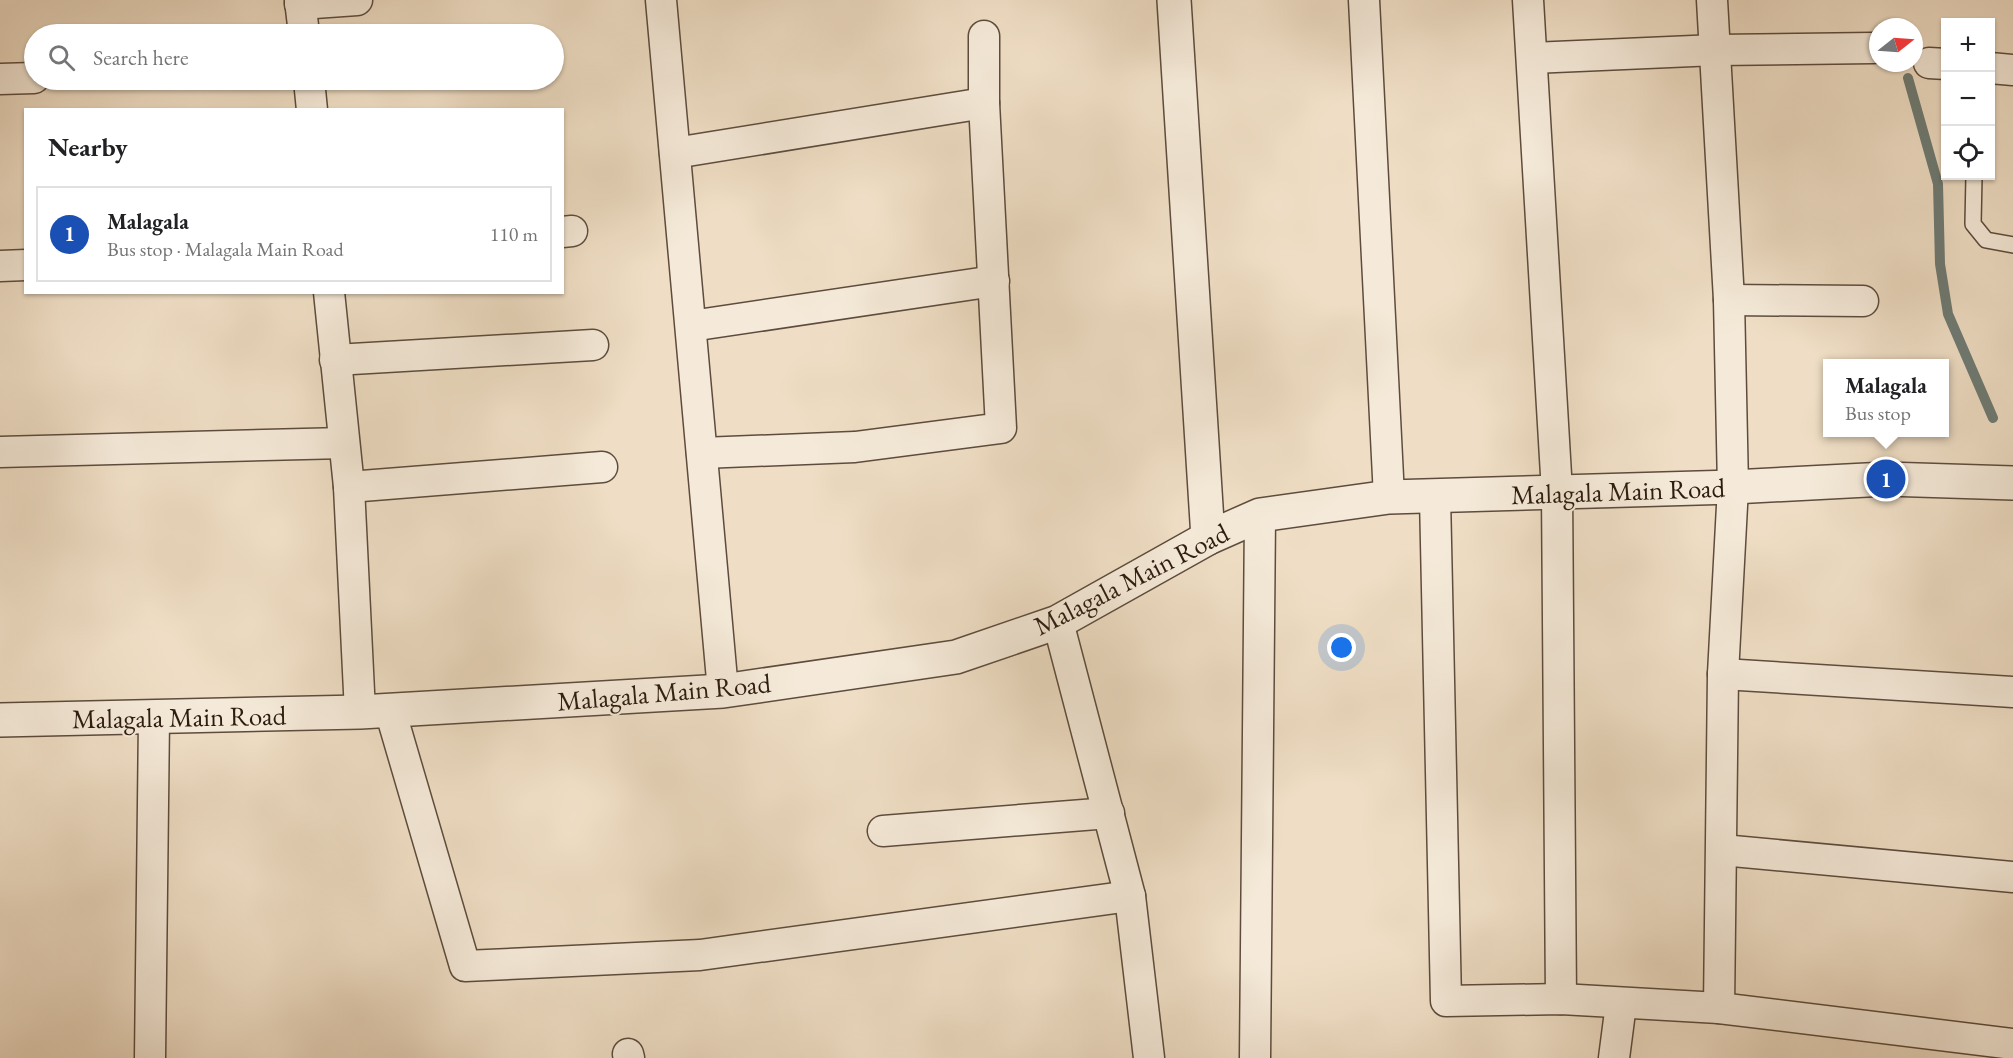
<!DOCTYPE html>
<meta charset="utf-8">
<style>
:root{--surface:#fff;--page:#f6f6f6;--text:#202124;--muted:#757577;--line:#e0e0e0;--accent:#8f2418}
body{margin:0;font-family:"EB Garamond",serif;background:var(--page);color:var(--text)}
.controls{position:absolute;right:18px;top:18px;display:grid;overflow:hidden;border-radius:0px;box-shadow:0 2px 4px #0004}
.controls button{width:54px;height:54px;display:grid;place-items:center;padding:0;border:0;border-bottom:2px solid var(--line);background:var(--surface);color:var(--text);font:30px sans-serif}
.compass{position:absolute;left:1869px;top:18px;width:54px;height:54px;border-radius:50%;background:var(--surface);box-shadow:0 2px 4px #0004;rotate:73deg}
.you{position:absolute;left:1342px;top:648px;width:21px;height:21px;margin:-15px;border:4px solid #fff;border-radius:50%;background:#1a73e8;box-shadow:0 0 0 9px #1a73e833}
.badge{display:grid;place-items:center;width:39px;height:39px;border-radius:50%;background:var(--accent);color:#fff;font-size:20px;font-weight:700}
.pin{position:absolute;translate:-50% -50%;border:3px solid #fff;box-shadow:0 2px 6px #0006}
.popup{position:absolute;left:1823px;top:359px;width:126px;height:78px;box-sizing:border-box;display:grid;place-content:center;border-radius:0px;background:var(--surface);filter:drop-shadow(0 2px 4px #0005);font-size:20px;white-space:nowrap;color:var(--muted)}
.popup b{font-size:22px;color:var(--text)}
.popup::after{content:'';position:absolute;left:50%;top:100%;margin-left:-12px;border:12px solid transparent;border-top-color:var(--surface)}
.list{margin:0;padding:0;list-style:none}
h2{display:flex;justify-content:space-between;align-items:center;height:78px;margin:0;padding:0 24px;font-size:26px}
h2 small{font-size:20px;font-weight:400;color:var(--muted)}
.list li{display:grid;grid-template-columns:39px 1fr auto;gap:18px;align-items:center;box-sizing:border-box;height:96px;margin:0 12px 12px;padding:0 12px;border:2px solid var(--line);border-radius:0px}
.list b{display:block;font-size:22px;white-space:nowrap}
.list p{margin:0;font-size:20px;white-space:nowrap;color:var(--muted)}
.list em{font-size:20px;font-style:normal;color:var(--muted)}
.icon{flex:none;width:33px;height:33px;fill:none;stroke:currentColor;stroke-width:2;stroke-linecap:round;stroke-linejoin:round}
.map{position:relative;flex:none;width:2013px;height:1058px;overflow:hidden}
.search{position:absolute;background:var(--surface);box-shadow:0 2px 4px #0004;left:24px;top:24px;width:540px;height:66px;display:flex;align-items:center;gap:15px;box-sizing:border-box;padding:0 21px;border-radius:33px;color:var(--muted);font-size:22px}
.panel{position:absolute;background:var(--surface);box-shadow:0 2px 4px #0004;left:24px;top:108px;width:540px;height:186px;border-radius:0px}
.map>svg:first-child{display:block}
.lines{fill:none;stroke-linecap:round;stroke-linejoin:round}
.stream{stroke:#6e7c75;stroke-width:10}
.service-casing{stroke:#5d4c3d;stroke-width:18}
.minor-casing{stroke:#5d4c3d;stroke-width:33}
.tertiary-casing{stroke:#5d4c3d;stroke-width:36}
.service{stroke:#f5ead9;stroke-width:15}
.minor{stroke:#f5ead9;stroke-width:30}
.tertiary{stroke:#f5ead9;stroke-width:33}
.labels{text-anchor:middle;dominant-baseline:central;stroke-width:4.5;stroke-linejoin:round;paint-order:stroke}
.street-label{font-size:27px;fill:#2c1c10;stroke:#f5ead9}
</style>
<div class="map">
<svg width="2013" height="1058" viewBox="0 0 2013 1058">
<rect width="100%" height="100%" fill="#efdec5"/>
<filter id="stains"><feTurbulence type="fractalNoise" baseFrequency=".00333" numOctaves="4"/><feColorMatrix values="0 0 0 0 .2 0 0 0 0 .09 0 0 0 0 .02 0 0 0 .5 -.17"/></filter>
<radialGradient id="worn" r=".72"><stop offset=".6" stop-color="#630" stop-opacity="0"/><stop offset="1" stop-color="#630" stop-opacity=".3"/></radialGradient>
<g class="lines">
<!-- stream -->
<path class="stream" d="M 1908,78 L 1938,184 L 1940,264 L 1948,314 L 1993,418"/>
<defs>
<path id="service" d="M 1974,176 L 1973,224 L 1986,240 L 2013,245"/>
<g id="minor">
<path d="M 300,0 L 304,34"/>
<path d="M 661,0 L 723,691"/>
<path d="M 1364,0 L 1389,497"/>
<path d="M 1528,0 L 1557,492 L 1561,999"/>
<path d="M 1712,0 L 1729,300 L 1733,487 L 1723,674 L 1719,1008"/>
<path d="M 300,4 L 357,0"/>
<path d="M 1532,58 L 1716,50 L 1873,48"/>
<path d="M 1929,63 L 1946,64"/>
<path d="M 1990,68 L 2013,70"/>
<path d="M 0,79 L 34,78"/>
<path d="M 309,80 L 312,110"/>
<path d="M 675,153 L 984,103"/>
<path d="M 562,232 L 572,231"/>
<path d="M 0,266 L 26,265"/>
<path d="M 329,292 L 349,487 L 360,712"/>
<path d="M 1729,300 L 1863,301"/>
<path d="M 691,326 L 994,281"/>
<path d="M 335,360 L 593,345"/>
<path d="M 0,452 L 344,443"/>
<path d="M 702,453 L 855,447 L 1001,428 L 984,103 L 984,36"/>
<path d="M 349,487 L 602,467"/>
<path d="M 1435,497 L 1446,1001 L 1561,999 L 1719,1008 L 2013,1044"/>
<path d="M 1058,622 L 1130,896 L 1149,1058"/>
<path d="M 1723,674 L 2013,692"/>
<path d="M 390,710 L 465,966 L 700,955 L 1130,896"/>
<path d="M 883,831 L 1109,813"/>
<path d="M 1722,850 L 2013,877"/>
<path d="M 628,1054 L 629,1058"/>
<path d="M 150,1058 L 154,718"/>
<path d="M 1255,1058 L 1260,515"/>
<path d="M 1614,1058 L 1621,1004"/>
</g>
<g id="tertiary">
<path d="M 1174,0 L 1208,538"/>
<path d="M 0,720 L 360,712 L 723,691 L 956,657 L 1058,622 L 1208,538 L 1260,515 L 1389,497 L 1733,487 L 1886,479 L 2013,483"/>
</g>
</defs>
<!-- service casing -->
<use href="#service" class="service-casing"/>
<!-- minor casing -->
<use href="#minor" class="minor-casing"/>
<!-- tertiary casing -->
<use href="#tertiary" class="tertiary-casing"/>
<!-- service -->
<use href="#service" class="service"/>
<!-- minor -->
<use href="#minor" class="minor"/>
<!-- tertiary -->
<use href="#tertiary" class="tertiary"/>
</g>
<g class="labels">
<!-- street labels -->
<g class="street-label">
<text transform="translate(1618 491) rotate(-2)">Malagala Main Road</text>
<text transform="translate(1131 579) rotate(-27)">Malagala Main Road</text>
<text transform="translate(664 692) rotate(-5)">Malagala Main Road</text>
<text transform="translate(179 717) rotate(-1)">Malagala Main Road</text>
</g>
</g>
<rect width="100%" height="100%" filter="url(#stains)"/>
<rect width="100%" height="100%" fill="url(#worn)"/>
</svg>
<div class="controls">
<button>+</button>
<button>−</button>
<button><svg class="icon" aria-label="locate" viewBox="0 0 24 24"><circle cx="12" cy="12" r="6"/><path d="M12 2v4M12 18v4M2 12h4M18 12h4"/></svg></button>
</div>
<svg class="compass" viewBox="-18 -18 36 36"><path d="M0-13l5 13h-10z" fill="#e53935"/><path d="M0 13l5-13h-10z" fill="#757577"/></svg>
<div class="you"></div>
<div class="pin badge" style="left:1886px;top:479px;background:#1a4fb4">1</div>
<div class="popup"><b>Malagala</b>Bus stop</div>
<div class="search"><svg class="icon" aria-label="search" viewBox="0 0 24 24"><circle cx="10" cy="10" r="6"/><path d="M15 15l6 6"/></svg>Search here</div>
<section class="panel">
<h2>Nearby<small></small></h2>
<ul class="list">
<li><span class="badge" style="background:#1a4fb4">1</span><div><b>Malagala</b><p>Bus stop · Malagala Main Road</p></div><em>110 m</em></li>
</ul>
</section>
</div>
